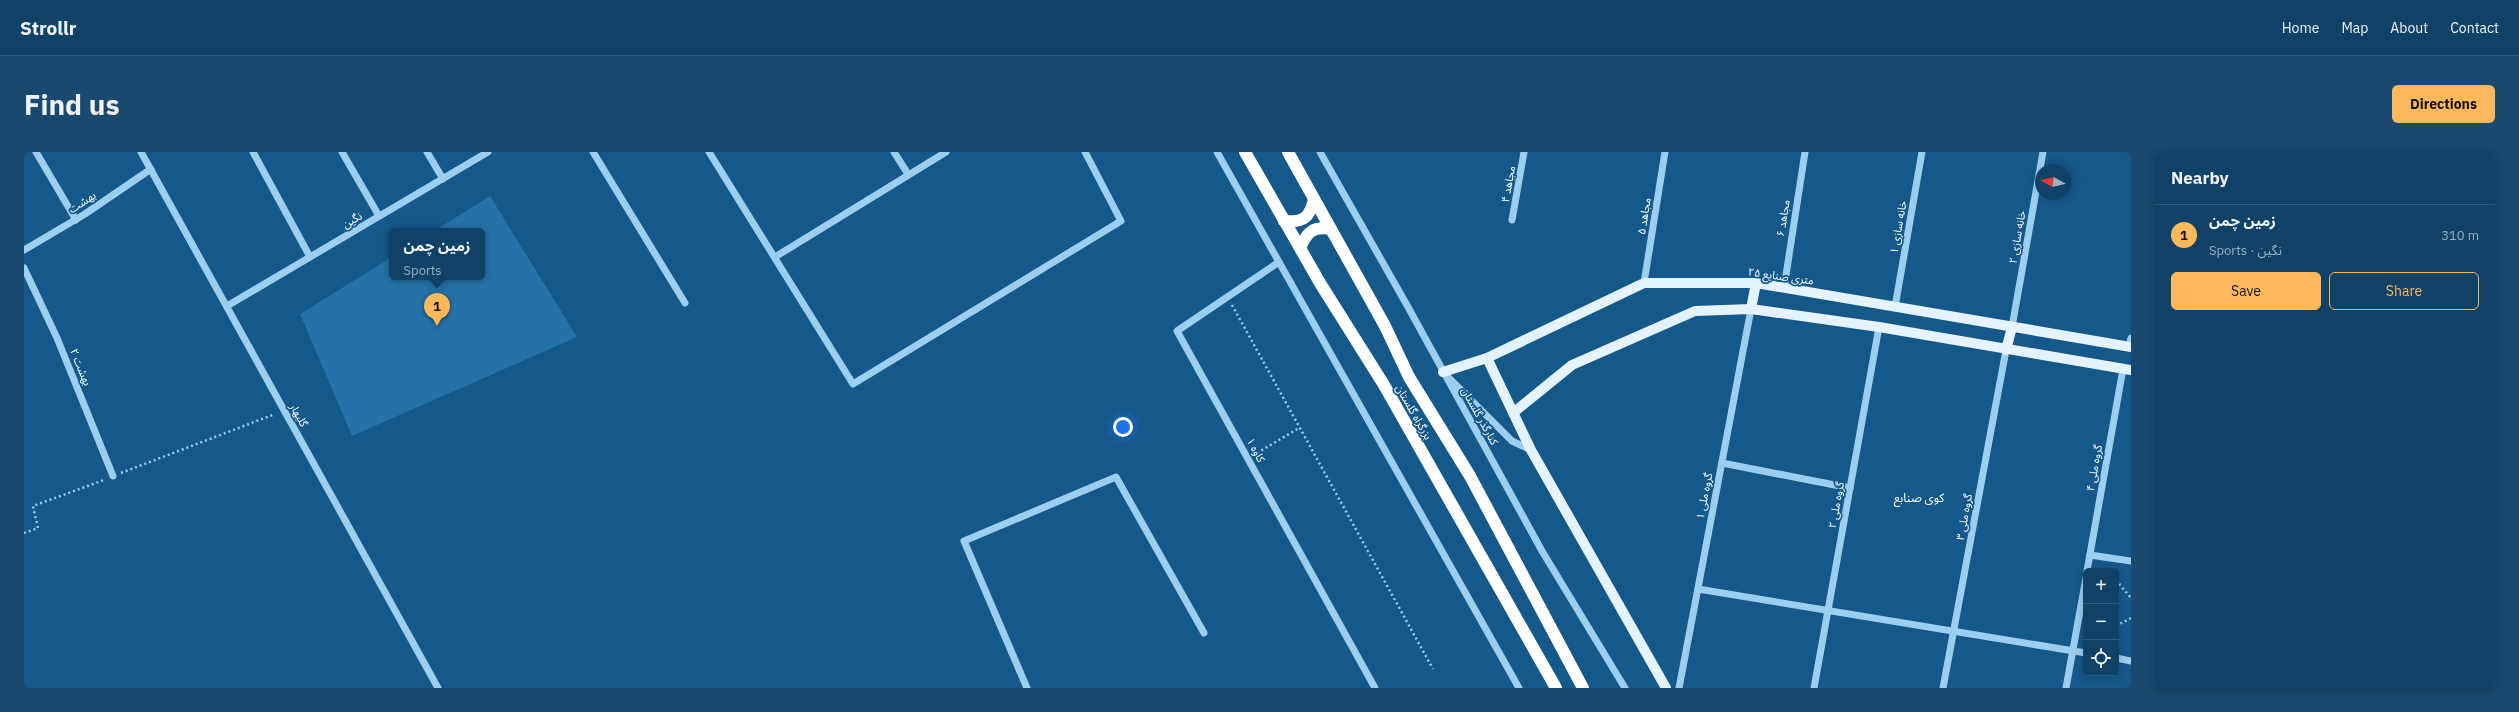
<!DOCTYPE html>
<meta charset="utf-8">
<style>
:root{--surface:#104268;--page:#19496e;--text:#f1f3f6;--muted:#9cb0c0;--line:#305b7c;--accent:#ffb95b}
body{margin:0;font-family:"IBM Plex Sans","Noto Sans Arabic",sans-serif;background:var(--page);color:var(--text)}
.controls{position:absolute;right:12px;bottom:12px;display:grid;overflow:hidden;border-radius:6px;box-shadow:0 2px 10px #0003}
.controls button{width:36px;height:36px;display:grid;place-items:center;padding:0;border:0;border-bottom:1px solid var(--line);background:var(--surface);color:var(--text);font:20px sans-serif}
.compass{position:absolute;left:2011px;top:12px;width:36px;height:36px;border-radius:50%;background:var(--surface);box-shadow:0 2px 10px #0003;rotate:278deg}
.you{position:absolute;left:1099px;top:275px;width:14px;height:14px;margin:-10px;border:3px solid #fff;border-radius:50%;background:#1a73e8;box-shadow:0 0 0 6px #1a73e833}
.badge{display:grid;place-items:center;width:26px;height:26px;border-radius:50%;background:var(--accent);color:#111;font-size:13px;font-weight:700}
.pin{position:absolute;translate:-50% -33px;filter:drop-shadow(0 1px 2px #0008)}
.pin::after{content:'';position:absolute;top:21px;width:14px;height:12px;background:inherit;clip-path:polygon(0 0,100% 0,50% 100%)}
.popup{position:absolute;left:365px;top:76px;width:96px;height:52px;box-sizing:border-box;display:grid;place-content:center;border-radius:6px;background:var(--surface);filter:drop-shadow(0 1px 3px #0005);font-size:13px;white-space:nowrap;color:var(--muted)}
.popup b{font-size:15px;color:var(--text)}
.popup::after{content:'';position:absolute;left:50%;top:100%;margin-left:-8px;border:8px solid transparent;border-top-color:var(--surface)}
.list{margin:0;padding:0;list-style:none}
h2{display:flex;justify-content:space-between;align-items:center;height:52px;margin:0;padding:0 16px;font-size:17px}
h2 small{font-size:13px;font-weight:400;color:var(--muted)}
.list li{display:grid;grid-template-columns:26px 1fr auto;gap:12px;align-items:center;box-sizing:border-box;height:56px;padding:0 16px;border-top:1px solid var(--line)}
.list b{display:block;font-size:15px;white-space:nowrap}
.list p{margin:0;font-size:13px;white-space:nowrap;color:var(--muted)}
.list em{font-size:13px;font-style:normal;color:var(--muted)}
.actions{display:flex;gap:8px;padding:12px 16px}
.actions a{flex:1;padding:9px 0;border:1px solid var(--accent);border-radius:6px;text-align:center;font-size:14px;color:var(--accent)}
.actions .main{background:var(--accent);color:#111}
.icon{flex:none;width:22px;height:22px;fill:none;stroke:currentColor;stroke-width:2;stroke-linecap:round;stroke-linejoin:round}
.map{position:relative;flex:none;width:2107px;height:536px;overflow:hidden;border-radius:6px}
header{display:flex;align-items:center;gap:24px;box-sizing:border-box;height:56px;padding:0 20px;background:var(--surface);border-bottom:1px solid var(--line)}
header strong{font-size:19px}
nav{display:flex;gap:22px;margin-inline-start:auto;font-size:14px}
.intro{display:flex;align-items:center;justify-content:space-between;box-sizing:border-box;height:96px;padding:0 24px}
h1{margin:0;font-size:28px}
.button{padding:10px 18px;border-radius:6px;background:var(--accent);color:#111;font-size:14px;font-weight:700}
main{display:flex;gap:24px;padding:0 24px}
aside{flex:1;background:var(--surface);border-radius:6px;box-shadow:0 2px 10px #0003}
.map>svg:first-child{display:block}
.green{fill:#2472a7}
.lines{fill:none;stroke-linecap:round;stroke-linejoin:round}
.path{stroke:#9cceef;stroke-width:2.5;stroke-dasharray:2 3;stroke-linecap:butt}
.minor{stroke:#9cceef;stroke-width:7}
.major{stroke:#e5f3ff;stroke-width:10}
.highway{stroke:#fff;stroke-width:12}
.labels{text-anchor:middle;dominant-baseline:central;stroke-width:3.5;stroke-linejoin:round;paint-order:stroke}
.street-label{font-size:11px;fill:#fff;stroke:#15588a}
.neighbourhood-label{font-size:12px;fill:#fff;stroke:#15588a}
</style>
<header>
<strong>Strollr</strong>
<nav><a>Home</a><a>Map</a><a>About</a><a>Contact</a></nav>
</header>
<div class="intro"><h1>Find us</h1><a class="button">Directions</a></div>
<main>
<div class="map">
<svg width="2107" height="536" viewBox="0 0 2107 536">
<rect width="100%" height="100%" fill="#15588a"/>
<!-- green -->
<path class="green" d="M 466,44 L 553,185 L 328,284 L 276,162 L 368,105 L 368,125 L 458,125 L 458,79 L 410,79 Z"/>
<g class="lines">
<!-- path -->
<g class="path">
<path d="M 1208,153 L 1409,517"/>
<path d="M 1233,301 L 1275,276"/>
<path d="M 97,321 L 251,262"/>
<path d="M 0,381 L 14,376 L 9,354 L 80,328"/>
<path d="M 2092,428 L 2107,446"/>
<path d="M 2092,474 L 2107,466"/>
</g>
<!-- minor -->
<g class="minor">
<path d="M 12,0 L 52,68"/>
<path d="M 117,0 L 414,536"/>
<path d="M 229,0 L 286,105"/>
<path d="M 318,0 L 355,64"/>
<path d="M 403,0 L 419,27"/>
<path d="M 569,0 L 661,151"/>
<path d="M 685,0 L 829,232 L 1097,69 L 1061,0"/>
<path d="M 870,0 L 884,22"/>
<path d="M 1193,0 L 1495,536"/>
<path d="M 1296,0 L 1384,155 L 1518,399 L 1601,536"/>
<path d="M 1488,68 L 1500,0"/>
<path d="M 0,98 L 61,62 L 127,17"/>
<path d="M 751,105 L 922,0"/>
<path d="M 1255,110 L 1153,179 L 1351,536"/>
<path d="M 0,116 L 33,186 L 89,324"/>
<path d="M 1620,131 L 1641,0"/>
<path d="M 1760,136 L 1781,0"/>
<path d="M 203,154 L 464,0"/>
<path d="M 1871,155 L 1898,0"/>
<path d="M 1988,175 L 2019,0"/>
<path d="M 2105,194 L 2107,186"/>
<path d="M 1425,226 L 1488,289 L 1507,298"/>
<path d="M 1698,311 L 1826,336"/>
<path d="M 2066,403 L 2107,409"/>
<path d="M 2063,419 L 2099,217"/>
<path d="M 1674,437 L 2062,501"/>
<path d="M 2092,506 L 2107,509"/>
<path d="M 1003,536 L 940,389 L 1092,325 L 1180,481"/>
<path d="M 1655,536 L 1727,157"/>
<path d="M 1790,536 L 1855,175"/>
<path d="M 1919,536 L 1982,198"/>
<path d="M 2042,536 L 2062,426"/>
</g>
<!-- major -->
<g class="major">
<path d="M 1727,157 L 1732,131"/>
<path d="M 1982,198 L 1988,175"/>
<path d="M 1463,206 L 1507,298 L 1642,536"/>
<path d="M 1419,220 L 1463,206 L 1620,131 L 1732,131 L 2107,195"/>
<path d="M 1489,261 L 1548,213 L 1671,159 L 1727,157 L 1855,175 L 2107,218"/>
</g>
<!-- highway -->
<g class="highway">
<path d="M 1221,0 L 1296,131 L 1360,233 L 1532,536"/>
<path d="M 1264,0 L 1361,174 L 1385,225 L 1446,324 L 1559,536"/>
<path d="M 1260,69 C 1280,71 1286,65 1290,47"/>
<path d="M 1276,96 C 1283,80 1289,74 1307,77"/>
</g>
</g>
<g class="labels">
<!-- street labels -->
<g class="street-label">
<text transform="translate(1484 32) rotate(-80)">مجاهد ۴</text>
<text transform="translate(58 50) rotate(-33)">بهشت</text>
<text transform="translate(1620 64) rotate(-81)">۵ مجاهد</text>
<text transform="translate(1759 66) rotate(-81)">۶ مجاهد</text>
<text transform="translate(328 68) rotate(-31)">نگین</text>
<text transform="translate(1874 75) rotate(-80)">خانه سازی ۱</text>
<text transform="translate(1993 85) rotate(-80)">خانه سازی ۲</text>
<text transform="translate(1757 124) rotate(8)">۲۵ متری صنایع</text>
<text transform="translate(57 215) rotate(68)">بهشت ۲</text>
<text transform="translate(1390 260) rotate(60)">بزرگراه گلستان</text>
<text transform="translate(275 263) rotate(61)">گلبهار</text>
<text transform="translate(1456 264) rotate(61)">کنارگذر گلستان</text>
<text transform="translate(1232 298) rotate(61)">کاوه ۱</text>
<text transform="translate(2070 316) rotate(-80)">گروه ملی ۴</text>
<text transform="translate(1680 344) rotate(-79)">گروه ملی ۱</text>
<text transform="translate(1812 353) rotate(-80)">گروه ملی ۲</text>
<text transform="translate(1940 365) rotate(-80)">گروه ملی ۳</text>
</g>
<!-- neighbourhood labels -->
<g class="neighbourhood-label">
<text x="1895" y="345">کوی صنابع</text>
</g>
</g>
</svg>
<div class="controls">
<button>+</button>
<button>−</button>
<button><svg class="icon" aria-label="locate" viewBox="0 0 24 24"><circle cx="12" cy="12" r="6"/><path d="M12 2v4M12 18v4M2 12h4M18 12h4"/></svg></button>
</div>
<svg class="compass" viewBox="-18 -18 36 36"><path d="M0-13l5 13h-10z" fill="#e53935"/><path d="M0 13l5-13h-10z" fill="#9cb0c0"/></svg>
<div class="you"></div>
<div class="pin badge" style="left:413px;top:174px">1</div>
<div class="popup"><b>زمین چمن</b>Sports</div>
</div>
<aside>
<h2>Nearby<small></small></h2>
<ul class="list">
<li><span class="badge">1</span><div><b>زمین چمن</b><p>Sports · نگین</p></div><em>310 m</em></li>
</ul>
<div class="actions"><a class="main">Save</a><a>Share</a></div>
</aside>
</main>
